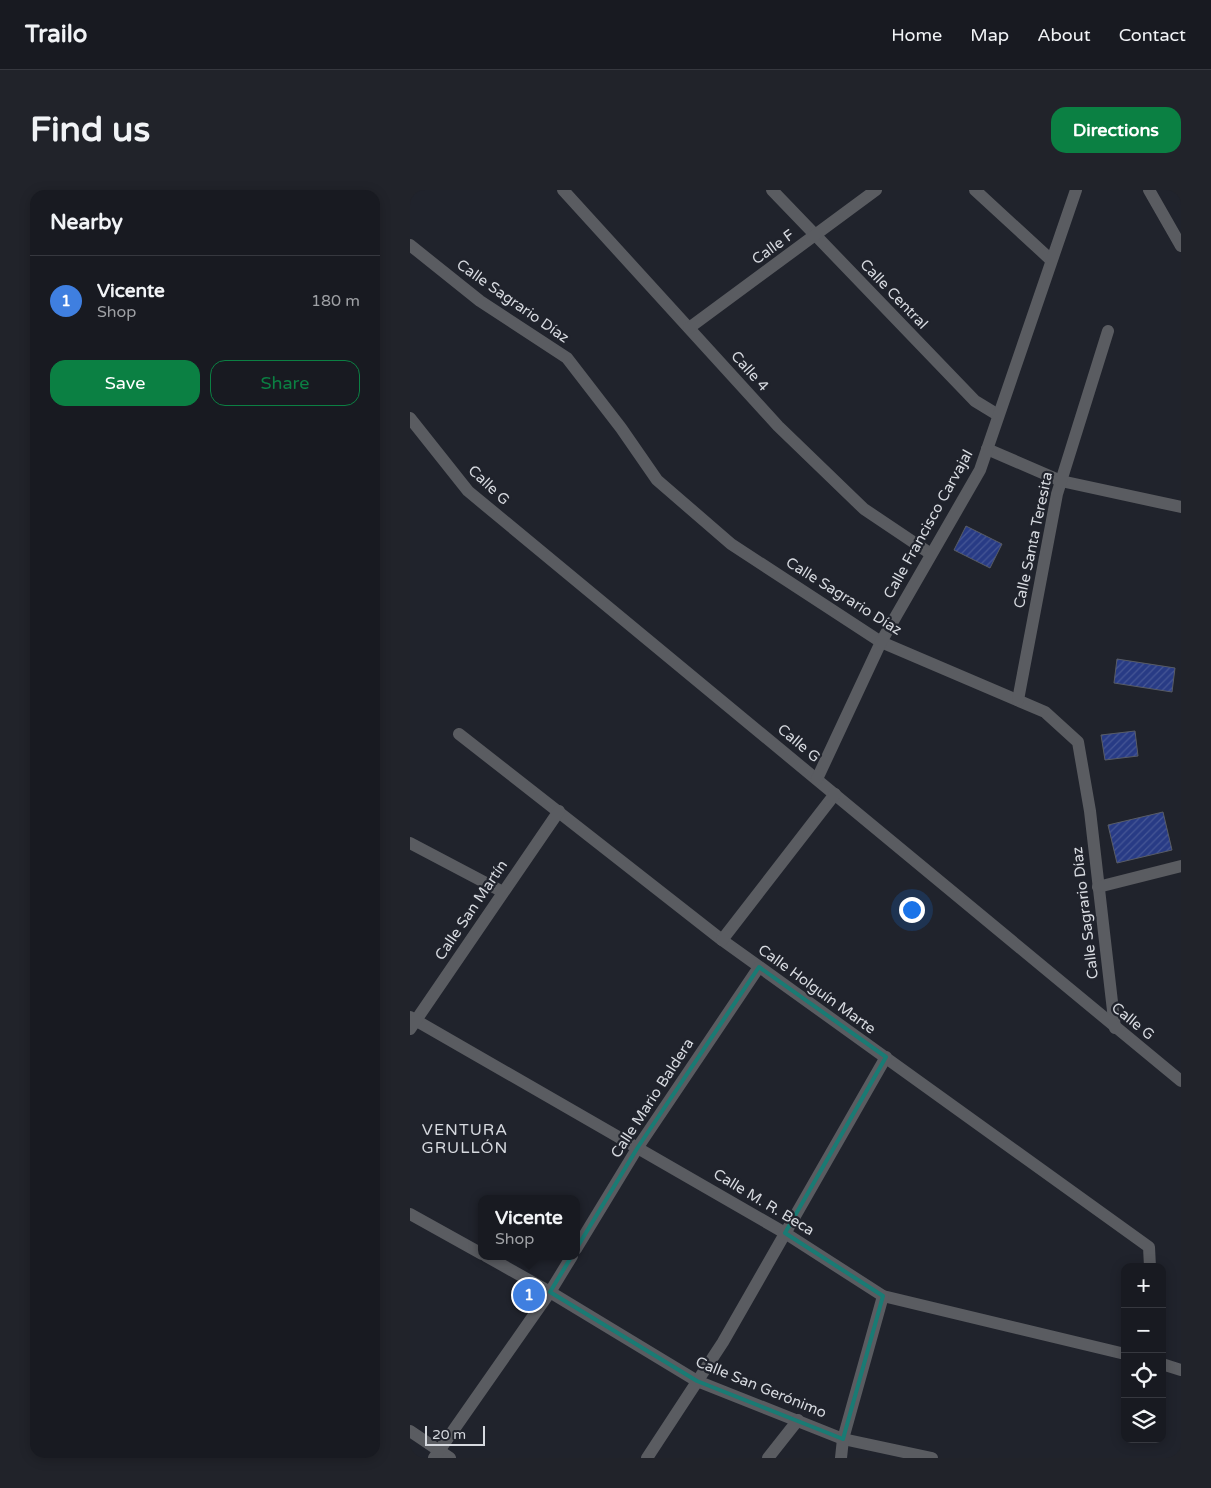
<!DOCTYPE html>
<meta charset="utf-8">
<style>
:root{--surface:#181a21;--page:#21232a;--text:#f1f3f6;--muted:#9fa1a5;--line:#36383f;--accent:#0b8043}
body{margin:0;font-family:"Varela Round",sans-serif;background:var(--page);color:var(--text)}
.controls{position:absolute;right:15px;bottom:15px;display:grid;overflow:hidden;border-radius:10px;box-shadow:0 2px 12px #0003}
.controls button{width:45px;height:45px;display:grid;place-items:center;padding:0;border:0;border-bottom:1px solid var(--line);background:var(--surface);color:var(--text);font:25px sans-serif}
.scale{position:absolute;left:15px;bottom:12px;width:60px;box-sizing:border-box;padding-left:5px;border:2px solid #d6d9df;border-top:0;font-size:14px;line-height:18px;white-space:nowrap;color:#d6d9df;-webkit-text-stroke:4px #20232c;paint-order:stroke}
.you{position:absolute;left:501px;top:719px;width:18px;height:18px;margin:-12px;border:4px solid #fff;border-radius:50%;background:#1a73e8;box-shadow:0 0 0 8px #1a73e833}
.badge{display:grid;place-items:center;width:32px;height:32px;border-radius:50%;background:var(--accent);color:#fff;font-size:16px;font-weight:700}
.pin{position:absolute;translate:-50% -50%;border:2px solid #fff;box-shadow:0 1px 5px #0006}
.popup{position:absolute;left:68px;top:1005px;width:102px;height:65px;box-sizing:border-box;display:grid;place-content:center;border-radius:10px;background:var(--surface);filter:drop-shadow(0 1px 4px #0005);font-size:16px;white-space:nowrap;color:var(--muted)}
.popup b{font-size:19px;color:var(--text)}
.popup::after{content:'';position:absolute;left:50%;top:100%;margin-left:-10px;border:10px solid transparent;border-top-color:var(--surface)}
.list{margin:0;padding:0;list-style:none}
h2{display:flex;justify-content:space-between;align-items:center;height:65px;margin:0;padding:0 20px;font-size:21px}
h2 small{font-size:16px;font-weight:400;color:var(--muted)}
.list li{display:grid;grid-template-columns:32px 1fr auto;gap:15px;align-items:center;box-sizing:border-box;height:90px;padding:0 20px;border-top:1px solid var(--line)}
.list b{display:block;font-size:19px;white-space:nowrap}
.list p{margin:0;font-size:16px;white-space:nowrap;color:var(--muted)}
.list em{font-size:16px;font-style:normal;color:var(--muted)}
.actions{display:flex;gap:10px;padding:15px 20px}
.actions a{flex:1;padding:11px 0;border:1px solid var(--accent);border-radius:15px;text-align:center;font-size:18px;color:var(--accent)}
.actions .main{background:var(--accent);color:#fff}
.icon{flex:none;width:28px;height:28px;fill:none;stroke:currentColor;stroke-width:2;stroke-linecap:round;stroke-linejoin:round}
.map{position:relative;flex:none;width:771px;height:1268px;overflow:hidden;border-radius:15px}
header{display:flex;align-items:center;gap:30px;box-sizing:border-box;height:70px;padding:0 25px;background:var(--surface);border-bottom:1px solid var(--line)}
header strong{font-size:24px}
nav{display:flex;gap:28px;margin-inline-start:auto;font-size:18px}
.intro{display:flex;align-items:center;justify-content:space-between;box-sizing:border-box;height:120px;padding:0 30px}
h1{margin:0;font-size:35px}
.button{padding:12px 22px;border-radius:15px;background:var(--accent);color:#fff;font-size:18px;font-weight:700}
main{display:flex;gap:30px;padding:0 30px}
aside{flex:1;background:var(--surface);border-radius:15px;box-shadow:0 2px 12px #0003}
.map>svg:first-child{display:block}
.building{fill:url(#building-hatch);stroke:#585c66}
.lines{fill:none;stroke-linecap:round;stroke-linejoin:round}
.street{stroke:#5a5c61;stroke-width:12}
.marked{fill:none;stroke:#197b74;stroke-width:4;stroke-linejoin:round}
.labels{text-anchor:middle;dominant-baseline:central;stroke-width:4.5;stroke-linejoin:round;paint-order:stroke}
.street-label{font-size:15px;fill:#d6d9df;stroke:#20232c}
.neighbourhood-label{font-size:16px;letter-spacing:1px;fill:#d6d9df;stroke:#20232c}
</style>
<header>
<strong>Trailo</strong>
<nav><a>Home</a><a>Map</a><a>About</a><a>Contact</a></nav>
</header>
<div class="intro"><h1>Find us</h1><a class="button">Directions</a></div>
<main>
<aside>
<h2>Nearby<small></small></h2>
<ul class="list">
<li><span class="badge" style="background:#3f7fe0">1</span><div><b>Vicente</b><p>Shop</p></div><em>180 m</em></li>
</ul>
<div class="actions"><a class="main">Save</a><a>Share</a></div>
</aside>
<div class="map">
<svg width="771" height="1268" viewBox="0 0 771 1268">
<defs>
<pattern id="building-hatch" width="6" height="6" patternUnits="userSpaceOnUse" patternTransform="scale(1.25)"><rect width="6" height="6" fill="#283b85"/><path d="M-1 1l2-2M0 6l6-6M5 7l2-2" fill="none" stroke="#465796"/></pattern>
</defs>
<rect width="100%" height="100%" fill="#20232c"/>
<!-- building -->
<g class="building">
<path d="M 556,336 L 592,354 L 580,378 L 544,360 Z"/>
<path d="M 707,469 L 765,478 L 762,502 L 704,493 Z"/>
<path d="M 725,541 L 728,566 L 695,570 L 691,545 Z"/>
<path d="M 753,622 L 762,660 L 707,673 L 698,635 Z"/>
</g>
<g class="lines">
<!-- street -->
<g class="street">
<path d="M 153,0 L 368,236 L 454,319 L 521,364"/>
<path d="M 362,0 L 565,211 L 588,225"/>
<path d="M 565,0 L 641,70"/>
<path d="M 739,0 L 771,56"/>
<path d="M 0,55 L 70,111 L 157,168 L 211,238 L 247,290 L 321,354 L 471,452 L 635,522 L 668,552 L 680,621 L 705,838"/>
<path d="M 279,138 L 466,0"/>
<path d="M 0,228 L 58,301 L 771,891"/>
<path d="M 577,259 L 651,291 L 771,317"/>
<path d="M 608,510 L 647,304 L 698,141"/>
<path d="M 49,544 L 312,750 L 739,1057 L 740,1077"/>
<path d="M 407,589 L 471,452 L 570,280 L 666,0"/>
<path d="M 0,653 L 93,702"/>
<path d="M 688,697 L 771,676"/>
<path d="M 312,750 L 425,604"/>
<path d="M 0,827 L 375,1043 L 473,1106 L 715,1164"/>
<path d="M 0,839 L 149,621"/>
<path d="M 0,1024 L 72,1064"/>
<path d="M 166,1059 L 228,957 L 349,777"/>
<path d="M 76,1066 L 140,1102 L 287,1191 L 433,1249 L 522,1268"/>
<path d="M 752,1174 L 771,1180"/>
<path d="M 0,1241 L 40,1268"/>
<path d="M 24,1268 L 140,1102 L 162,1066"/>
<path d="M 237,1268 L 313,1152 L 476,867"/>
<path d="M 358,1268 L 388,1230"/>
<path d="M 431,1268 L 433,1249 L 473,1106"/>
</g>
</g>
<!-- marked area -->
<path class="marked" d="M 349,777 L 476,867 L 375,1043 L 473,1106 L 433,1249 L 287,1191 L 140,1102 L 228,957 Z"/>
<g class="labels">
<!-- street labels -->
<g class="street-label">
<text transform="translate(363 57) rotate(-36)">Calle F</text>
<text transform="translate(484 104) rotate(46)">Calle Central</text>
<text transform="translate(103 111) rotate(35)">Calle Sagrario Díaz</text>
<text transform="translate(340 181) rotate(48)">Calle 4</text>
<text transform="translate(79 295) rotate(43)">Calle G</text>
<text transform="translate(518 334) rotate(-61)">Calle Francisco Carvajal</text>
<text transform="translate(623 350) rotate(-78)">Calle Santa Teresita</text>
<text transform="translate(434 406) rotate(32)">Calle Sagrario Díaz</text>
<text transform="translate(389 553) rotate(40)">Calle G</text>
<text transform="translate(61 720) rotate(-56)">Calle San Martín</text>
<text transform="translate(675 723) rotate(-97)">Calle Sagrario Díaz</text>
<text transform="translate(407 799) rotate(36)">Calle Holguín Marte</text>
<text transform="translate(723 831) rotate(39)">Calle G</text>
<text transform="translate(242 908) rotate(-57)">Calle Mario Baldera</text>
<text transform="translate(354 1012) rotate(31)">Calle M. R. Beca</text>
<text transform="translate(351 1197) rotate(22)">Calle San Gerónimo</text>
</g>
<!-- neighbourhood labels -->
<g class="neighbourhood-label">
<text x="55" y="940">VENTURA<tspan x="55" dy="18">GRULLÓN</tspan></text>
</g>
</g>
</svg>
<div class="controls">
<button>+</button>
<button>−</button>
<button><svg class="icon" aria-label="locate" viewBox="0 0 24 24"><circle cx="12" cy="12" r="6"/><path d="M12 2v4M12 18v4M2 12h4M18 12h4"/></svg></button>
<button><svg class="icon" aria-label="layers" viewBox="0 0 24 24"><path d="M12 4l9 5-9 5-9-5zM3 14l9 5 9-5"/></svg></button>
</div>
<div class="scale">20 m</div>
<div class="you"></div>
<div class="pin badge" style="left:119px;top:1105px;background:#3f7fe0">1</div>
<div class="popup"><b>Vicente</b>Shop</div>
</div>
</main>
